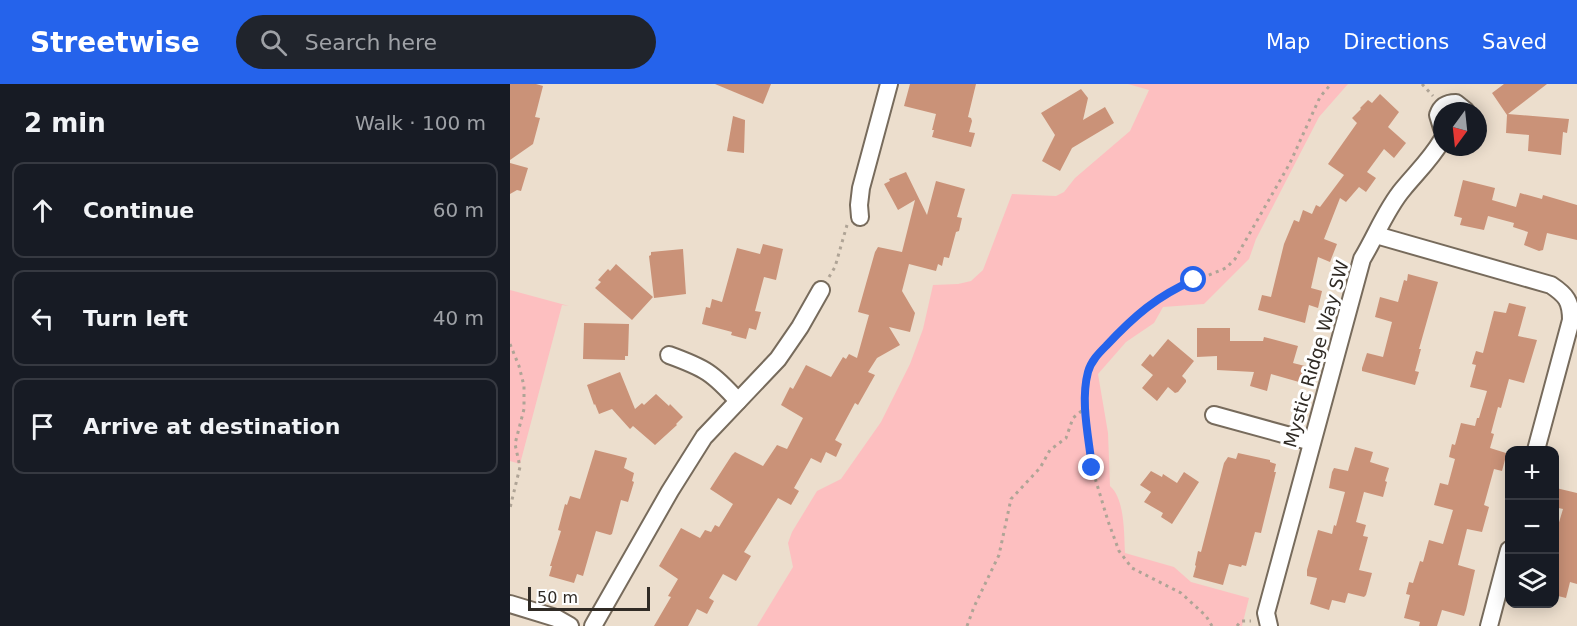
<!DOCTYPE html>
<meta charset="utf-8">
<style>
:root{--surface:#171b24;--page:#20242c;--text:#f1f3f6;--muted:#9ea1a6;--line:#363941;--accent:#2563eb}
body{margin:0;font-family:"DejaVu Sans",sans-serif;background:var(--page);color:var(--text)}
.controls{position:absolute;right:18px;bottom:18px;display:grid;overflow:hidden;border-radius:12px;box-shadow:0 3px 15px #0003}
.controls button{width:54px;height:54px;display:grid;place-items:center;padding:0;border:0;border-bottom:2px solid var(--line);background:var(--surface);color:var(--text);font:30px sans-serif}
.compass{position:absolute;left:923px;top:18px;width:54px;height:54px;border-radius:50%;background:var(--surface);box-shadow:0 3px 15px #0003;rotate:195deg}
.scale{position:absolute;left:18px;bottom:15px;width:122px;box-sizing:border-box;padding-left:6px;border:3px solid #302b25;border-top:0;font-size:16px;line-height:21px;white-space:nowrap;color:#302b25;-webkit-text-stroke:4px #fff;paint-order:stroke}
.stop{position:absolute;width:18px;height:18px;margin:-14px;border:4px solid #2563eb;border-radius:50%;background:#fff}
.stop.end{background:#2563eb;border-color:#fff;box-shadow:0 2px 6px #0008}
.list{margin:0;padding:0;list-style:none}
h2{display:flex;justify-content:space-between;align-items:center;height:78px;margin:0;padding:0 24px;font-size:26px}
h2 small{font-size:20px;font-weight:400;color:var(--muted)}
.list li{display:grid;grid-template-columns:39px 1fr auto;gap:18px;align-items:center;box-sizing:border-box;height:96px;margin:0 12px 12px;padding:0 12px;border:2px solid var(--line);border-radius:12px}
.list b{display:block;font-size:22px;white-space:nowrap}
.list em{font-size:20px;font-style:normal;color:var(--muted)}
.icon{flex:none;width:33px;height:33px;fill:none;stroke:currentColor;stroke-width:2;stroke-linecap:round;stroke-linejoin:round}
.map{position:relative;flex:none;width:1067px;height:542px;overflow:hidden}
header{display:flex;align-items:center;gap:36px;box-sizing:border-box;height:84px;padding:0 30px;background:var(--accent);color:#fff}
header strong{font-size:28px}
nav{display:flex;gap:33px;margin-inline-start:auto;font-size:21px}
.search{width:420px;height:54px;background:var(--page);display:flex;align-items:center;gap:15px;box-sizing:border-box;padding:0 21px;border-radius:33px;color:var(--muted);font-size:22px}
main{display:flex}
aside{flex:1;background:var(--surface)}
.map>svg:first-child{display:block}
.green{fill:#fdbfc0}
.building{fill:#ca9278}
.lines{fill:none;stroke-linecap:round;stroke-linejoin:round}
.street-casing{stroke:#776b5c;stroke-width:20}
.path{stroke:#afa496;stroke-width:3;stroke-dasharray:3 4.5;stroke-linecap:butt}
.street{stroke:#fff;stroke-width:16}
.route{stroke:#2563eb;stroke-width:8}
.labels{text-anchor:middle;dominant-baseline:central;stroke-width:6;stroke-linejoin:round;paint-order:stroke}
.street-label{font-size:18px;fill:#302b25;stroke:#fff}
</style>
<header>
<strong>Streetwise</strong>
<div class="search"><svg class="icon" aria-label="search" viewBox="0 0 24 24"><circle cx="10" cy="10" r="6"/><path d="M15 15l6 6"/></svg>Search here</div>
<nav><a>Map</a><a>Directions</a><a>Saved</a></nav>
</header>
<main>
<aside>
<h2>2 min<small>Walk · 100 m</small></h2>
<ul class="list">
<li><svg class="icon" aria-label="ahead" viewBox="0 0 24 24"><path d="M12 20V5M6 11l6-6 6 6"/></svg><div><b>Continue</b></div><em>60 m</em></li>
<li><svg class="icon" aria-label="left" viewBox="0 0 24 24"><path d="M17 20v-9H6M10 6l-5 5 5 5"/></svg><div><b>Turn left</b></div><em>40 m</em></li>
<li><svg class="icon" aria-label="arrive" viewBox="0 0 24 24"><path d="M6 21V4h12l-3 4 3 4H6"/></svg><div><b>Arrive at destination</b></div></li>
</ul>
</aside>
<div class="map">
<svg width="1067" height="542" viewBox="0 0 1067 542">
<rect width="100%" height="100%" fill="#ecdecd"/>
<!-- green -->
<g class="green">
<path d="M 618,0 L 838,0 L 809,33 L 746,155 L 739,175 L 694,220 L 653,223 L 644,239 L 616,258 L 588,290 L 598,349 L 600,402 C 615,415 614,450 615,469 L 664,483 L 681,498 L 739,514 L 732,542 L 247,542 L 283,483 L 278,459 L 282,448 L 307,407 L 331,395 L 371,338 L 400,280 L 413,245 L 423,201 L 448,200 L 461,197 L 473,186 L 502,110 L 546,112 L 554,108 L 565,94 L 620,47 L 639,6 Z"/>
<path d="M 0,206 L 59,222 L 52,221 L 10,380 L 0,377 Z"/>
</g>
<!-- building -->
<g class="building">
<path d="M 0,0 L 26,0 L 33,2 L 25,33 L 30,34 L 23,60 L 0,76 Z"/>
<path d="M 205,0 L 261,0 L 253,20 Z"/>
<path d="M 400,0 L 466,0 L 458,33 L 461,34 L 462,37 L 459,48 L 465,49 L 461,63 L 422,53 L 424,46 L 422,46 L 426,30 L 394,22 Z"/>
<path d="M 994,0 L 1037,0 L 998,30 L 1059,35 L 1057,49 L 1053,48 L 1051,71 L 1018,67 L 1019,51 L 996,49 L 997,31 L 982,9 Z"/>
<path d="M 571,5 L 578,14 L 573,36 L 595,23 L 604,39 L 562,64 L 550,87 L 532,77 L 545,51 L 531,29 Z"/>
<path d="M 870,10 L 889,28 L 878,43 L 896,59 L 884,74 L 874,65 L 857,88 L 866,94 L 856,108 L 849,103 L 836,118 L 830,114 L 814,155 L 827,160 L 820,178 L 808,173 L 801,204 L 812,207 L 808,224 L 799,221 L 795,239 L 748,226 L 752,211 L 761,213 L 774,160 L 784,136 L 789,138 L 793,126 L 802,130 L 806,121 L 810,123 L 834,91 L 818,80 L 847,39 L 842,34 L 851,25 L 850,24 L 858,16 L 862,19 Z"/>
<path d="M 223,32 L 235,36 L 234,69 L 217,67 Z"/>
<path d="M 0,79 L 18,84 L 11,107 L 7,106 L 0,110 Z"/>
<path d="M 396,88 L 417,131 L 426,97 L 455,105 L 447,133 L 452,134 L 449,147 L 446,148 L 439,174 L 434,173 L 432,182 L 428,180 L 426,187 L 399,180 L 392,207 L 405,229 L 400,248 L 379,243 L 390,261 L 367,274 L 358,288 L 365,291 L 348,321 L 345,319 L 325,356 L 332,360 L 326,373 L 316,368 L 311,379 L 301,374 L 284,404 L 289,407 L 281,421 L 268,414 L 234,468 L 241,472 L 226,497 L 213,490 L 199,514 L 204,517 L 197,530 L 187,525 L 178,542 L 144,542 L 161,513 L 158,512 L 168,495 L 149,482 L 171,444 L 190,454 L 195,446 L 201,448 L 205,441 L 209,443 L 223,420 L 200,405 L 222,371 L 225,368 L 253,382 L 267,361 L 277,365 L 293,334 L 271,321 L 280,303 L 283,305 L 296,281 L 321,293 L 333,273 L 336,275 L 339,270 L 347,274 L 359,231 L 348,228 L 365,168 L 368,163 L 392,168 L 405,116 L 388,126 L 374,100 L 380,97 L 379,95 Z"/>
<path d="M 953,96 L 985,104 L 982,116 L 1006,123 L 1010,109 L 1032,115 L 1033,111 L 1067,121 L 1067,156 L 1037,149 L 1033,166 L 1029,167 L 1014,161 L 1018,148 L 1003,143 L 1004,139 L 978,132 L 974,146 L 950,141 L 952,134 L 944,132 Z"/>
<path d="M 253,160 L 273,165 L 266,196 L 254,193 L 245,227 L 251,228 L 246,246 L 239,244 L 236,255 L 221,251 L 222,248 L 192,240 L 196,223 L 200,224 L 202,215 L 212,218 L 227,164 L 250,170 Z"/>
<path d="M 173,165 L 176,210 L 144,214 L 139,172 L 141,171 L 141,168 Z"/>
<path d="M 106,180 L 143,213 L 122,236 L 85,204 L 91,198 L 88,196 L 98,185 L 100,187 Z"/>
<path d="M 898,190 L 928,198 L 909,265 L 911,265 L 905,287 L 909,288 L 905,301 L 852,287 L 852,284 L 857,269 L 873,273 L 882,238 L 865,233 L 870,213 L 888,218 L 894,196 L 897,197 Z"/>
<path d="M 999,219 L 1016,223 L 1008,252 L 1027,256 L 1014,299 L 999,295 L 991,324 L 988,323 L 981,349 L 984,350 L 980,364 L 996,369 L 996,372 L 992,387 L 984,385 L 974,421 L 979,423 L 972,448 L 957,445 L 948,481 L 965,486 L 956,526 L 954,532 L 932,526 L 927,542 L 909,542 L 910,538 L 894,534 L 900,511 L 896,510 L 899,498 L 903,499 L 910,477 L 913,478 L 919,456 L 933,460 L 943,426 L 924,421 L 930,399 L 938,401 L 945,375 L 939,373 L 942,360 L 945,361 L 951,339 L 965,342 L 967,334 L 969,334 L 977,307 L 960,303 L 966,281 L 962,280 L 966,267 L 973,269 L 984,227 L 996,229 Z"/>
<path d="M 74,239 L 119,240 L 118,272 L 115,272 L 115,276 L 73,275 Z"/>
<path d="M 687,244 L 720,244 L 720,257 L 753,257 L 754,253 L 788,262 L 783,279 L 795,282 L 792,294 L 789,298 L 761,290 L 757,307 L 740,302 L 744,288 L 707,286 L 707,272 L 687,273 Z"/>
<path d="M 658,255 L 684,277 L 672,292 L 676,296 L 676,298 L 668,308 L 665,309 L 658,303 L 647,317 L 632,304 L 643,291 L 631,281 L 640,270 L 643,273 Z"/>
<path d="M 110,288 L 125,325 L 132,319 L 134,321 L 146,310 L 159,322 L 160,320 L 173,333 L 166,340 L 167,341 L 145,361 L 123,342 L 120,345 L 102,325 L 89,330 L 85,320 L 84,321 L 77,301 Z"/>
<path d="M 845,363 L 863,368 L 860,378 L 879,384 L 875,397 L 877,398 L 873,413 L 854,408 L 846,438 L 856,441 L 853,452 L 858,453 L 849,486 L 862,489 L 856,511 L 854,513 L 838,509 L 835,519 L 822,516 L 819,526 L 800,520 L 807,494 L 797,492 L 797,486 L 808,446 L 822,450 L 824,441 L 826,442 L 835,408 L 819,404 L 822,388 L 824,384 L 838,387 Z"/>
<path d="M 85,366 L 117,374 L 114,384 L 124,389 L 122,397 L 124,398 L 118,418 L 111,416 L 102,450 L 100,451 L 86,447 L 73,492 L 67,490 L 64,499 L 39,492 L 42,482 L 40,482 L 51,447 L 48,446 L 55,420 L 57,421 L 60,412 L 70,415 Z"/>
<path d="M 728,369 L 760,376 L 760,378 L 766,380 L 764,388 L 766,388 L 751,449 L 745,448 L 736,482 L 732,481 L 731,483 L 719,480 L 713,501 L 683,493 L 686,482 L 685,481 L 688,467 L 691,468 L 714,379 L 718,373 L 726,375 Z"/>
<path d="M 641,387 L 652,393 L 653,390 L 667,399 L 674,388 L 689,398 L 662,440 L 651,433 L 653,429 L 634,418 L 641,408 L 630,401 Z"/>
<path d="M 1046,404 L 1067,409 L 1067,500 L 1060,498 L 1056,514 L 1044,511 L 1044,455 L 1053,425 L 1044,423 Z"/>
</g>
<g class="lines">
<defs>
<g id="street">
<path d="M 932,44 L 928,31 C 931,22 937,19 946,19 L 956,27"/>
<path d="M 350,133 L 349,121 L 351,104 L 379,0"/>
<path d="M 866,151 L 1041,201 C 1056,211 1061,217 1061,236 L 1026,366"/>
<path d="M 159,271 C 195,284 203,289 228,317"/>
<path d="M 704,331 L 802,358"/>
<path d="M 0,520 L 46,534 L 60,542"/>
<path d="M 83,542 L 160,407 L 194,353 L 268,275 L 290,243 L 311,206"/>
<path d="M 759,542 L 756,529 L 852,175 C 866,152 876,125 893,105 C 907,88 921,75 932,56"/>
<path d="M 979,542 L 999,466"/>
</g>
</defs>
<!-- street casing -->
<use href="#street" class="street-casing"/>
<!-- path -->
<g class="path">
<path d="M 912,0 L 923,12"/>
<path d="M 319,193 L 325,183 L 337,141"/>
<path d="M 0,260 L 9,282 L 14,302 L 14,325 L 5,360 L 10,383 L 0,424"/>
<path d="M 457,542 L 464,523 L 489,471 L 501,415 L 530,384 L 540,366 L 556,354 L 563,334 L 575,324"/>
<path d="M 702,542 L 696,532 L 671,509 L 622,484 L 609,467 L 598,437 L 582,384 L 575,324 L 576,301 L 578,287 L 585,273 L 630,227 L 660,207 L 716,184 L 725,175 L 780,79 L 810,13 L 821,0"/>
<path d="M 727,542 L 731,537 L 741,537"/>
</g>
<!-- street -->
<use href="#street" class="street"/>
</g>
<g class="lines">
<!-- route -->
<path class="route" d="M 582,384 C 579,354 570,318 578,288 C 581,277 589,269 596,262 C 624,232 647,212 684,196"/>
</g>
<g class="labels">
<!-- street labels -->
<g class="street-label">
<text transform="translate(806 270) rotate(-74)">Mystic Ridge Way SW</text>
</g>
</g>
</svg>
<div class="controls">
<button>+</button>
<button>−</button>
<button><svg class="icon" aria-label="layers" viewBox="0 0 24 24"><path d="M12 4l9 5-9 5-9-5zM3 14l9 5 9-5"/></svg></button>
</div>
<svg class="compass" viewBox="-18 -18 36 36"><path d="M0-13l5 13h-10z" fill="#e53935"/><path d="M0 13l5-13h-10z" fill="#9ea1a6"/></svg>
<div class="scale">50 m</div>
<div class="stop" style="left:684px;top:196px"></div>
<div class="stop end" style="left:582px;top:384px"></div>
</div>
</main>
